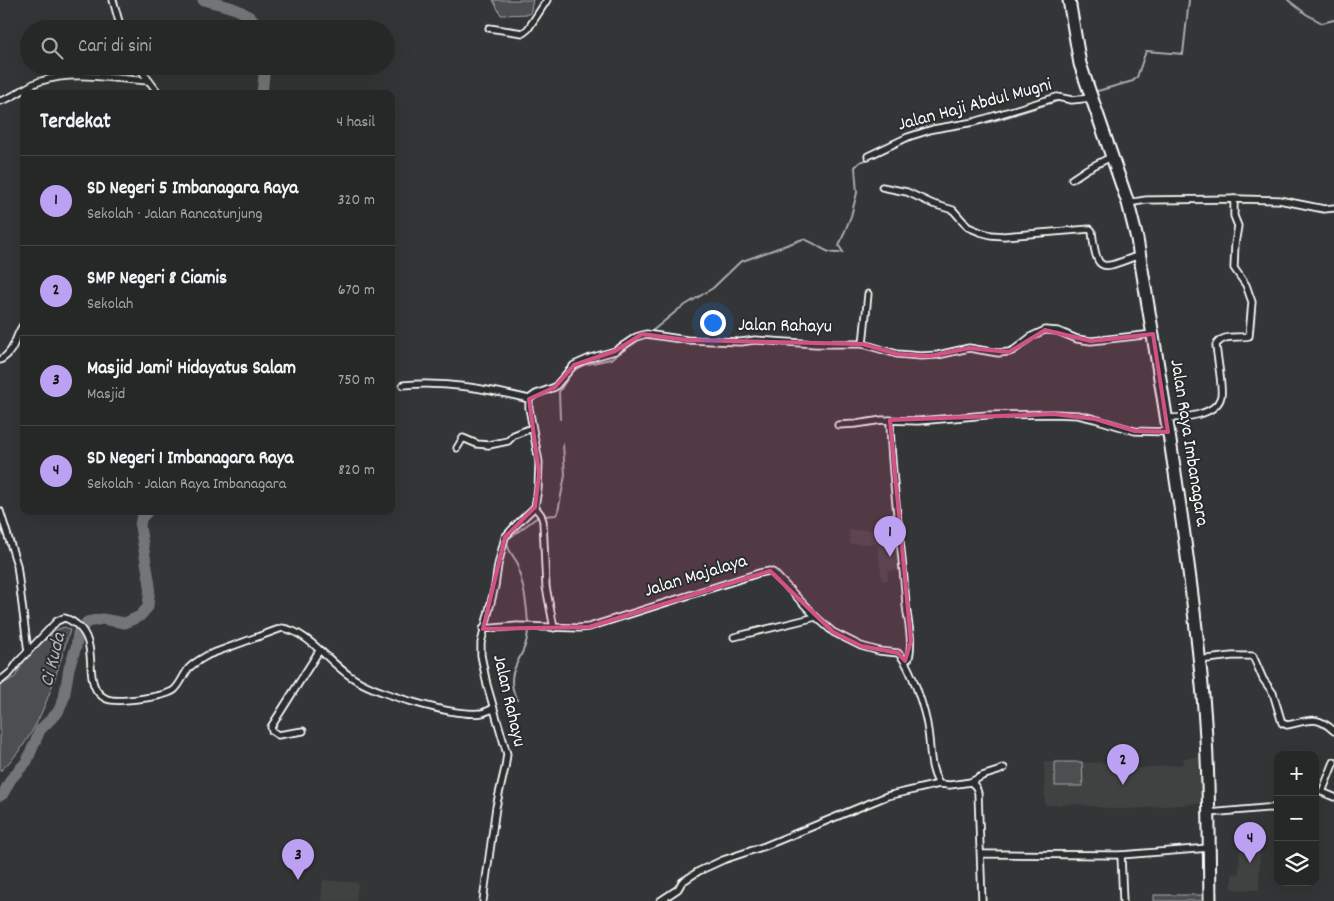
<!DOCTYPE html>
<html lang="id">
<meta charset="utf-8">
<style>
:root{--surface:#262828;--page:#323434;--text:#f1f3f6;--muted:#a4a6a8;--line:#424445;--accent:#bca0f2}
body{margin:0;font-family:Dekko,sans-serif;background:var(--page);color:var(--text)}
.controls{position:absolute;right:15px;bottom:15px;display:grid;overflow:hidden;border-radius:10px;box-shadow:0 5px 20px #0002}
.controls button{width:45px;height:45px;display:grid;place-items:center;padding:0;border:0;border-bottom:1px solid var(--line);background:var(--surface);color:var(--text);font:25px sans-serif}
.you{position:absolute;left:712px;top:322px;width:18px;height:18px;margin:-12px;border:4px solid #fff;border-radius:50%;background:#1a73e8;box-shadow:0 0 0 8px #1a73e833}
.badge{display:grid;place-items:center;width:32px;height:32px;border-radius:50%;background:var(--accent);color:#111;font-size:16px;font-weight:700}
.pin{position:absolute;translate:-50% -41px;filter:drop-shadow(0 1px 2px #0008)}
.pin::after{content:'';position:absolute;top:26px;width:18px;height:15px;background:inherit;clip-path:polygon(0 0,100% 0,50% 100%)}
.list{margin:0;padding:0;list-style:none}
h2{display:flex;justify-content:space-between;align-items:center;height:65px;margin:0;padding:0 20px;font-size:21px}
h2 small{font-size:16px;font-weight:400;color:var(--muted)}
.list li{display:grid;grid-template-columns:32px 1fr auto;gap:15px;align-items:center;box-sizing:border-box;height:90px;padding:0 20px;border-top:1px solid var(--line)}
.list b{display:block;font-size:19px;white-space:nowrap}
.list p{margin:0;font-size:16px;white-space:nowrap;color:var(--muted)}
.list em{font-size:16px;font-style:normal;color:var(--muted)}
.icon{flex:none;width:28px;height:28px;fill:none;stroke:currentColor;stroke-width:2;stroke-linecap:round;stroke-linejoin:round}
.map{position:relative;flex:none;width:1334px;height:901px;overflow:hidden}
.search{position:absolute;background:var(--surface);box-shadow:0 5px 20px #0002;left:20px;top:20px;width:375px;height:55px;display:flex;align-items:center;gap:12px;box-sizing:border-box;padding:0 18px;border-radius:28px;color:var(--muted);font-size:19px}
.panel{position:absolute;background:var(--surface);box-shadow:0 5px 20px #0002;left:20px;top:90px;width:375px;height:425px;border-radius:10px}
.map>svg:first-child{display:block}
.built{fill:#404243}
.green{fill:#4c4f50;stroke:#a6a7a8}
.lines{fill:none;stroke-linecap:round;stroke-linejoin:round}
.stream{stroke:#abacad;stroke-width:2}
.river{stroke:#737576;stroke-width:11}
.street-casing{stroke:#fff;stroke-width:9}
.highway-casing{stroke:#fff;stroke-width:15}
.street{stroke:#2a2d2e;stroke-width:5.5}
.highway{stroke:#2a2d2e;stroke-width:11}
.marked{fill:#d15284;fill-opacity:0.2;stroke:#d15284;stroke-width:4;stroke-linejoin:round}
.labels{text-anchor:middle;dominant-baseline:central;stroke-width:4;stroke-linejoin:round;paint-order:stroke}
.street-label{font-size:19px;fill:#fff;stroke:#2a2d2e}
.water-label{font-size:20px;font-style:italic;fill:#b2b3b4;stroke:#2a2d2e}
</style>
<div class="map">
<svg width="1334" height="901" viewBox="0 0 1334 901">
<rect width="100%" height="100%" fill="#333536"/>
<filter id="ink" filterUnits="userSpaceOnUse"><feTurbulence type="fractalNoise" baseFrequency=".02" numOctaves="2"/><feDisplacementMap in="SourceGraphic" scale="10" xChannelSelector="R" yChannelSelector="G"/><feConvolveMatrix kernelMatrix="1 2 1 2 8 2 1 2 1" color-interpolation-filters="sRGB"/></filter>
<g filter="url(#ink)">
<!-- built -->
<g class="built">
<path d="M 849,530 L 899,530 L 903,569 L 888,571 L 888,580 L 882,581 L 877,544 L 850,544 Z"/>
<path d="M 1200,757 L 1201,803 L 1131,809 L 1114,809 L 1077,804 L 1045,805 L 1044,762 L 1111,763 L 1112,771 L 1184,764 L 1183,758 Z"/>
<path d="M 1240,850 L 1260,851 L 1259,890 L 1232,889 L 1232,874 L 1239,874 Z"/>
<path d="M 323,880 L 358,883 L 356,901 L 321,901 Z"/>
</g>
<!-- green -->
<g class="green">
<path d="M 493,0 L 533,0 L 530,14 L 501,15 Z"/>
<path d="M 65,627 L 70,630 C 54,680 41,736 0,771 L 0,686 L 15,677 L 28,655 L 46,639 L 58,629 Z"/>
<path d="M 1055,762 L 1082,762 L 1083,786 L 1055,786 Z"/>
<rect x="1154" y="895" width="48" height="6"/>
</g>
<g class="lines">
<!-- stream -->
<g class="stream">
<path d="M 1288,0 L 1306,14 L 1322,23 L 1334,20"/>
<path d="M 1094,92 L 1133,81 L 1137,77 L 1146,51 L 1183,54 L 1189,0"/>
<path d="M 1073,97 L 1085,94"/>
<path d="M 957,128 C 993,124 1026,110 1061,100"/>
<path d="M 651,332 L 679,309 L 713,288 L 740,262 L 803,239 C 819,243 826,257 843,252 L 839,246 L 851,216 L 857,193 L 855,167 L 860,162 L 874,157 L 916,137"/>
<path d="M 560,419 L 559,392 L 572,371 L 583,365 L 611,359 L 645,336"/>
<path d="M 543,516 L 556,515 L 558,512 L 565,475 L 563,444"/>
<path d="M 528,624 C 527,605 525,590 519,572 C 518,570 519,567 518,564 C 514,556 505,548 508,539 L 539,516"/>
<path d="M 517,700 C 501,668 528,659 528,629"/>
</g>
<!-- river -->
<g class="river">
<path d="M 203,0 C 225,6 247,8 261,29"/>
<path d="M 262,94 L 265,66"/>
<path d="M 0,796 L 3,794 L 11,779 L 27,761 L 40,730 L 58,712 L 64,698 L 69,668 L 76,647 L 78,633 L 87,622 L 102,619 L 125,623 L 140,616 L 148,607 L 150,585 L 140,527 L 141,519 L 148,511"/>
</g>
<defs>
<g id="street">
<path d="M 113,0 L 121,29"/>
<path d="M 489,28 L 523,33 L 528,29 L 547,0"/>
<path d="M 138,66 L 159,94"/>
<path d="M 0,101 C 15,98 26,85 41,81 C 75,70 113,79 148,81"/>
<path d="M 868,156 L 908,137 L 933,129 L 974,122 L 1057,97 L 1072,100 L 1091,98"/>
<path d="M 1072,179 L 1087,169 L 1113,156"/>
<path d="M 882,187 L 907,192 L 933,204 L 953,210 L 968,227 L 980,232 L 991,235 L 1004,236 L 1090,229 L 1092,231 C 1097,277 1102,268 1140,255"/>
<path d="M 1128,203 L 1146,200 L 1239,199 L 1279,200 L 1324,209 L 1334,208"/>
<path d="M 863,344 L 868,294"/>
<path d="M 0,360 C 16,352 14,336 24,324"/>
<path d="M 403,385 C 446,381 487,389 529,399"/>
<path d="M 1166,418 C 1182,418 1217,416 1221,396 C 1223,387 1217,357 1216,345 C 1224,333 1237,339 1249,336 L 1252,302 L 1246,285 L 1234,268 L 1235,244 L 1238,226 L 1234,216 L 1234,199"/>
<path d="M 890,420 C 891,482 902,543 906,605 C 908,623 913,640 909,658 L 905,661"/>
<path d="M 838,425 L 856,424 L 882,420 L 918,421 L 987,415 L 1054,414 L 1078,415 L 1095,419 L 1135,431 L 1168,432"/>
<path d="M 457,448 L 463,438 L 477,444 L 489,445 L 508,441 L 514,435 L 532,428"/>
<path d="M 535,507 L 541,515 L 543,521 L 546,587 L 554,628"/>
<path d="M 0,511 L 17,565 L 28,652"/>
<path d="M 483,629 L 517,626 L 579,628 L 589,627 L 759,573 L 770,571 L 774,573 L 816,617 L 833,632 L 861,646 L 879,651 L 898,653 C 911,665 926,713 928,731 C 931,750 929,767 939,784 L 950,785 L 971,782 L 976,787 L 978,793 L 982,901"/>
<path d="M 734,637 L 816,617"/>
<path d="M 1199,660 L 1232,656 L 1253,656 L 1263,679 L 1273,693 L 1282,723 L 1287,725 C 1308,721 1316,714 1334,731"/>
<path d="M 0,681 L 11,672 L 18,662 L 57,621 L 64,618 C 70,619 73,622 77,625 C 102,645 79,687 107,699 C 118,703 164,697 174,690 C 181,684 183,675 189,668 C 195,662 201,659 208,655 L 282,628 C 307,631 329,662 350,676 C 374,693 453,717 482,713 C 486,712 489,710 493,709"/>
<path d="M 303,731 L 278,735 L 272,731 L 271,727 L 319,651"/>
<path d="M 1334,762 L 1322,792 L 1334,797"/>
<path d="M 971,782 L 982,776 L 998,771 L 1004,768"/>
<path d="M 1209,813 L 1266,808 L 1278,808"/>
<path d="M 981,854 L 1121,855 L 1209,848"/>
<path d="M 1121,855 L 1123,901"/>
<path d="M 483,901 L 496,807 L 505,768 L 507,754 L 487,685 L 481,655 L 481,643 L 495,586 L 498,565 L 505,537 L 516,525 L 535,507 L 538,489 L 539,462 L 529,408 L 529,399 L 536,394 L 555,387 L 574,365 L 590,358 L 615,351 L 636,337 L 646,334 L 687,340 L 741,342 L 755,340 L 816,344 L 863,344 L 897,354 L 921,356 L 938,355 L 969,348 L 998,353 L 1009,352 L 1014,350 L 1032,336 L 1045,330 L 1058,331 L 1077,339 L 1091,341 L 1153,334"/>
<path d="M 660,901 L 678,889 L 682,882 L 699,871 L 723,860 L 765,846 L 887,796 L 939,784"/>
</g>
<path id="highway" d="M 1069,0 L 1080,64 L 1128,203 L 1137,239 C 1162,391 1189,543 1203,696 C 1209,764 1209,833 1210,901"/>
</defs>
<!-- street casing -->
<use href="#street" class="street-casing"/>
<!-- highway casing -->
<use href="#highway" class="highway-casing"/>
<!-- street -->
<use href="#street" class="street"/>
<!-- highway -->
<use href="#highway" class="highway"/>
</g>
</g>
<!-- marked area -->
<path class="marked" d="M 1045,330 L 1091,341 L 1153,334 L 1168,432 L 1135,431 L 1095,419 L 1054,414 L 890,420 L 911,641 L 905,661 L 898,653 L 861,646 L 833,632 L 770,571 L 589,627 L 483,629 L 505,537 L 535,507 L 539,474 L 529,399 L 555,387 L 574,365 L 615,351 L 642,334 L 687,340 L 863,344 L 897,354 L 930,356 L 969,348 L 1009,352 Z"/>
<g class="labels">
<!-- street labels -->
<g class="street-label">
<text transform="translate(975 106) rotate(-15)">Jalan Haji Abdul Mugni</text>
<text transform="translate(785 327) rotate(1)">Jalan Rahayu</text>
<text transform="translate(1188 443) rotate(81)">Jalan Raya Imbanagara</text>
<text transform="translate(696 577) rotate(-17)">Jalan Majalaya</text>
<text transform="translate(508 701) rotate(77)">Jalan Rahayu</text>
</g>
<!-- water labels -->
<g class="water-label">
<text transform="translate(54 660) rotate(-76)">Ci Kuda</text>
</g>
</g>
</svg>
<div class="controls">
<button>+</button>
<button>−</button>
<button><svg class="icon" aria-label="layers" viewBox="0 0 24 24"><path d="M12 4l9 5-9 5-9-5zM3 14l9 5 9-5"/></svg></button>
</div>
<div class="you"></div>
<div class="pin badge" style="left:890px;top:557px">1</div>
<div class="pin badge" style="left:1123px;top:785px">2</div>
<div class="pin badge" style="left:298px;top:880px">3</div>
<div class="pin badge" style="left:1250px;top:863px">4</div>
<div class="search"><svg class="icon" aria-label="search" viewBox="0 0 24 24"><circle cx="10" cy="10" r="6"/><path d="M15 15l6 6"/></svg>Cari di sini</div>
<section class="panel">
<h2>Terdekat<small>4 hasil</small></h2>
<ul class="list">
<li><span class="badge">1</span><div><b>SD Negeri 5 Imbanagara Raya</b><p>Sekolah · Jalan Rancatunjung</p></div><em>320 m</em></li>
<li><span class="badge">2</span><div><b>SMP Negeri 8 Ciamis</b><p>Sekolah</p></div><em>670 m</em></li>
<li><span class="badge">3</span><div><b>Masjid Jami' Hidayatus Salam</b><p>Masjid</p></div><em>750 m</em></li>
<li><span class="badge">4</span><div><b>SD Negeri 1 Imbanagara Raya</b><p>Sekolah · Jalan Raya Imbanagara</p></div><em>820 m</em></li>
</ul>
</section>
</div>
